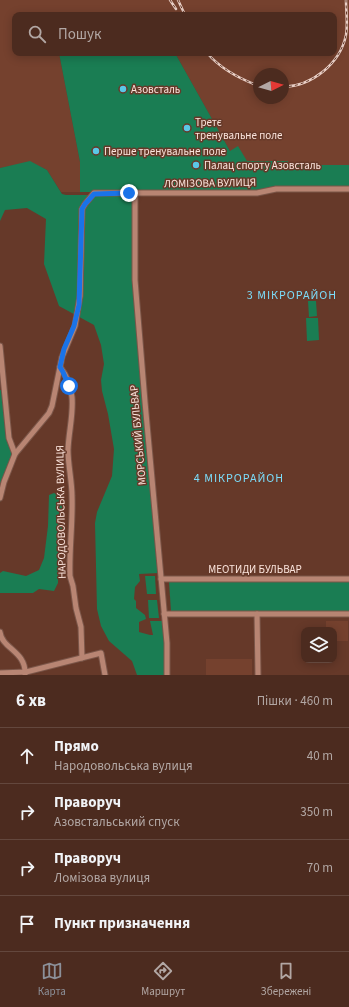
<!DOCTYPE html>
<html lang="uk">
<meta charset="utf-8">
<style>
:root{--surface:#4c2b1f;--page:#533328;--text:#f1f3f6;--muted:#b2a7a4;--line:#63473d;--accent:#8c9099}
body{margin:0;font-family:"Source Sans 3",sans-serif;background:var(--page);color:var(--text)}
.controls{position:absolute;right:12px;bottom:12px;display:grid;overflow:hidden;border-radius:8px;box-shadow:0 2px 10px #0003}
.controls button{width:36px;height:36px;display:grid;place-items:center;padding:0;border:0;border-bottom:1px solid var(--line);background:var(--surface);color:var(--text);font:20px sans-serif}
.compass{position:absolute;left:253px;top:68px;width:36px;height:36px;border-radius:50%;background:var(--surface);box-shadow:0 2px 10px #0003;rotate:85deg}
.stop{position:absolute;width:12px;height:12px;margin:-9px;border:3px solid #1a73e8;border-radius:50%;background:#fff}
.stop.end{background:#1a73e8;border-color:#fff;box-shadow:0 1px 4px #0008}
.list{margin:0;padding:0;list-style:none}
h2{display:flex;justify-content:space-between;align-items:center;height:52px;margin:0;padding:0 16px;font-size:17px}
h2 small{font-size:13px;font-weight:400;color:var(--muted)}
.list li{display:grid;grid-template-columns:26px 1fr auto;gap:12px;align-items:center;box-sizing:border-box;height:56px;padding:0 16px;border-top:1px solid var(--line)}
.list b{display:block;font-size:15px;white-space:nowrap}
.list p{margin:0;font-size:13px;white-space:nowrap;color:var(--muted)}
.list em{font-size:13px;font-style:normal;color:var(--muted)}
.icon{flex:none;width:22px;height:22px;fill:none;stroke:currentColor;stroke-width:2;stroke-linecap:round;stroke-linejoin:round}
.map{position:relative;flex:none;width:349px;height:675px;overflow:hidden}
.search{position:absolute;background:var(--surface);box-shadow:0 2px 10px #0003;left:12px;right:12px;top:12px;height:44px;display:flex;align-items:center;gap:10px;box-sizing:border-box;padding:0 14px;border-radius:8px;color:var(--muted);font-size:15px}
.sheet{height:276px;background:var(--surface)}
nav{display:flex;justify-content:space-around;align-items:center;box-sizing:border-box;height:56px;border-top:1px solid var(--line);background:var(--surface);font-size:11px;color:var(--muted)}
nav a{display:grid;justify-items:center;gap:2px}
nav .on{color:var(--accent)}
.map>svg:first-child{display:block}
.built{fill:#75412e;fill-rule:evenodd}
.green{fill:#1a7d53}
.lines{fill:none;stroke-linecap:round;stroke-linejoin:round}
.minor-casing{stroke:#7b5649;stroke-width:7}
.minor{stroke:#b88573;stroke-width:5}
.rail-casing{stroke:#ead0c7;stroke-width:2.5}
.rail{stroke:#663929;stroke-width:1;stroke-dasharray:3;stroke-linecap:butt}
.route{stroke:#1a73e8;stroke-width:5}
.poi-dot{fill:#5bc8e7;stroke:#663929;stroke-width:1.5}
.labels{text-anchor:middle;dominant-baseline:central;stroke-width:3;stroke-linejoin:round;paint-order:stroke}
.poi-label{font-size:11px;fill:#fbe4dc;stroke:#663929;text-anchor:start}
.street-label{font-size:11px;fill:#fbe4dc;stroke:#663929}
.neighbourhood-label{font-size:12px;letter-spacing:1px;fill:#7bdcf9;stroke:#663929}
</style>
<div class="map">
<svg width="349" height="675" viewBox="0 0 349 675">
<rect width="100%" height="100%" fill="#663929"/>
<!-- built -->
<g class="built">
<path d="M 0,0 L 349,0 L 349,165 L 288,165 L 287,161 L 247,161 L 230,151 L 175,53 L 334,53 L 334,15 L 15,15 L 15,53 L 59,53 L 80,162 L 80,192 L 61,192 L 47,170 L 30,162 L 0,168 ZM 259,74 L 283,74 L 283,98 L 259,98 Z"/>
<path d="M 326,621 L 348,621 L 348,641 L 334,641 L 334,630 L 326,630 Z"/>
<rect x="206" y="659" width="46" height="16"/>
</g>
<!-- green -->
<g class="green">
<path d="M 59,53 L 175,53 L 230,151 L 238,146 L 247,161 L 288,161 L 288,165 L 349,165 L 349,187 L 256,192 L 80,192 L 80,162 Z"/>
<path d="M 30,161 L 47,170 L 62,194 L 66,195 L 133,195 L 133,280 L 159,573 L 139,574 L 140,581 L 135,587 L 134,599 L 136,601 L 136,608 L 145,615 L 146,619 L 139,622 L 139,632 L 150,635 L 153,635 L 150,621 L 163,621 L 166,675 L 137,675 L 132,661 L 109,641 L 101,626 L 97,609 L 95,523 L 97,512 L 112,476 L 114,449 L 108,414 L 102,391 L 101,380 L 104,364 L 101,345 L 94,325 L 59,306 L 44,264 L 46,219 L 27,208 L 5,210 L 0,221 L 0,168 Z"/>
<path d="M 308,301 L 316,301 L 317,316 L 309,317 Z"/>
<path d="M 306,318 L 318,318 L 319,340 L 307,341 Z"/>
<path d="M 0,390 L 5,391 L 9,438 L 15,454 L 0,502 Z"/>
<path d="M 54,493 L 62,497 L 63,527 L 59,534 L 58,583 L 54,591 L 39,589 L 33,593 L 0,593 L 0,573 L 3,571 L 26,576 L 39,570 L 44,558 L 48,526 L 49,495 Z"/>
<path d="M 145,576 L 155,576 L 156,594 L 147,594 Z"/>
<path d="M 169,581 L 349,581 L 349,612 L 171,612 Z"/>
<path d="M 148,600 L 157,600 L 159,618 L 149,618 Z"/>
</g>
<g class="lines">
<defs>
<g id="minor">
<path d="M 135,193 L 135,280 L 145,402 L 167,643 L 167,675"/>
<path d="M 0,346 L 9,438 L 15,454"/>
<path d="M 60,367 C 81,394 69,421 68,450 C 68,465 72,481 72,496 C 73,523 69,549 70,576 L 73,586 L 76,608 L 81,627 L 82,658"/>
<path d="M 0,498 L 4,482 L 15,454 L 49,413 L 52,406 L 62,357 L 75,326 L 80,296 L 82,209 L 85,204 L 94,193 L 257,193 L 276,189 L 349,189"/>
<path d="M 161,579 L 349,579"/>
<path d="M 164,614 L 349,614"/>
<path d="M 257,614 L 258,675"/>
<path d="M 0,632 C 2,649 26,651 25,674"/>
<path d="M 0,673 L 26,672 L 101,653 L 105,675"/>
</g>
</defs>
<!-- minor casing -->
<use href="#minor" class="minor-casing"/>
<!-- minor -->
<use href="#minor" class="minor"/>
<defs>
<g id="rail">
<path d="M 170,0 L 176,9"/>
<path d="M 178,0 L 185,15"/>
<path d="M 207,53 C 220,68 240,79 259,86"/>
<path d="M 283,87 C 312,86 340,64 346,35 C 348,24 346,11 346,0"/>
</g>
</defs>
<!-- rail casing -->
<use href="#rail" class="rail-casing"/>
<!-- rail -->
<use href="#rail" class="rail"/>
</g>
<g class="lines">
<!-- route -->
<path class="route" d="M 69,386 L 63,372 L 60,367 L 64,349 L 74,326 L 79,305 L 82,209 L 85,204 L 94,194 L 129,193"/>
</g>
<!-- markers -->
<g class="poi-dot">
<circle cx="123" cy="89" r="4"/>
<circle cx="187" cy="128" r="4"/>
<circle cx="96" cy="151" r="4"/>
<circle cx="196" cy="165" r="4"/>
</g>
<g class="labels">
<!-- poi labels -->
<g class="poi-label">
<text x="131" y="89">Азовсталь</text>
<text x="195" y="122">Третє<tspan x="195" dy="13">тренувальне поле</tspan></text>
<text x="104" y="151">Перше тренувальне поле</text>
<text x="204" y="165">Палац спорту Азовсталь</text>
</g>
<!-- street labels -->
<g class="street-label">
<text transform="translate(210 183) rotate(-1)">ЛОМІЗОВА ВУЛИЦЯ</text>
<text transform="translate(138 435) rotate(-95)">МОРСЬКИЙ БУЛЬВАР</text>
<text transform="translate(61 512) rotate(-91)">НАРОДОВОЛЬСЬКА ВУЛИЦЯ</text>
<text x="255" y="569">МЕОТИДИ БУЛЬВАР</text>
</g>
<!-- neighbourhood labels -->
<g class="neighbourhood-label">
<text x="292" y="295">3 МІКРОРАЙОН</text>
<text x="239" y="478">4 МІКРОРАЙОН</text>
</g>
</g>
</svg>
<div class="controls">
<button><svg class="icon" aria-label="layers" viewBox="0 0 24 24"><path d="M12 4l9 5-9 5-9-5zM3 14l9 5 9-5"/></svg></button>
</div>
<svg class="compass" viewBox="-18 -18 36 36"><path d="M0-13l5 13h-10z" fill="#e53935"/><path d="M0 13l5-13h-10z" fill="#b2a7a4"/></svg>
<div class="stop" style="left:69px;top:386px"></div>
<div class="stop end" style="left:129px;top:193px"></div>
<div class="search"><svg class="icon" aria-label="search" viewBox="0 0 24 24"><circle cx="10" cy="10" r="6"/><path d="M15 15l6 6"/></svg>Пошук</div>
</div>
<section class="sheet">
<h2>6 хв<small>Пішки · 460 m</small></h2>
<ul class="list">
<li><svg class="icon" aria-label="ahead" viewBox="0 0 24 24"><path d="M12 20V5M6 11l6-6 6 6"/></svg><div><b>Прямо</b><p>Народовольська вулиця</p></div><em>40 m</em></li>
<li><svg class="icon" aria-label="right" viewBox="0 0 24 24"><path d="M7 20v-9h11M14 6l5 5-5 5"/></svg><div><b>Праворуч</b><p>Азовстальський спуск</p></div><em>350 m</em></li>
<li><svg class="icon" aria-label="right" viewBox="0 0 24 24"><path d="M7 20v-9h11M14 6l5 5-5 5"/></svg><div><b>Праворуч</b><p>Ломізова вулиця</p></div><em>70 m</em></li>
<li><svg class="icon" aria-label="arrive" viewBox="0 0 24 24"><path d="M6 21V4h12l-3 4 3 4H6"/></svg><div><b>Пункт призначення</b></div></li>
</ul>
</section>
<nav>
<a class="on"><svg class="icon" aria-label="map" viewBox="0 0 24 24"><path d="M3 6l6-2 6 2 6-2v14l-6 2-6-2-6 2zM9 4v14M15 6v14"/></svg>Карта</a>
<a><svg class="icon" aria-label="directions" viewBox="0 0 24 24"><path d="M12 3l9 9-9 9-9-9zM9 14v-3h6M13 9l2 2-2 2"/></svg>Маршрут</a>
<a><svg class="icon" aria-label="saved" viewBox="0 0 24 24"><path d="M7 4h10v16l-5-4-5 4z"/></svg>Збережені</a>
</nav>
